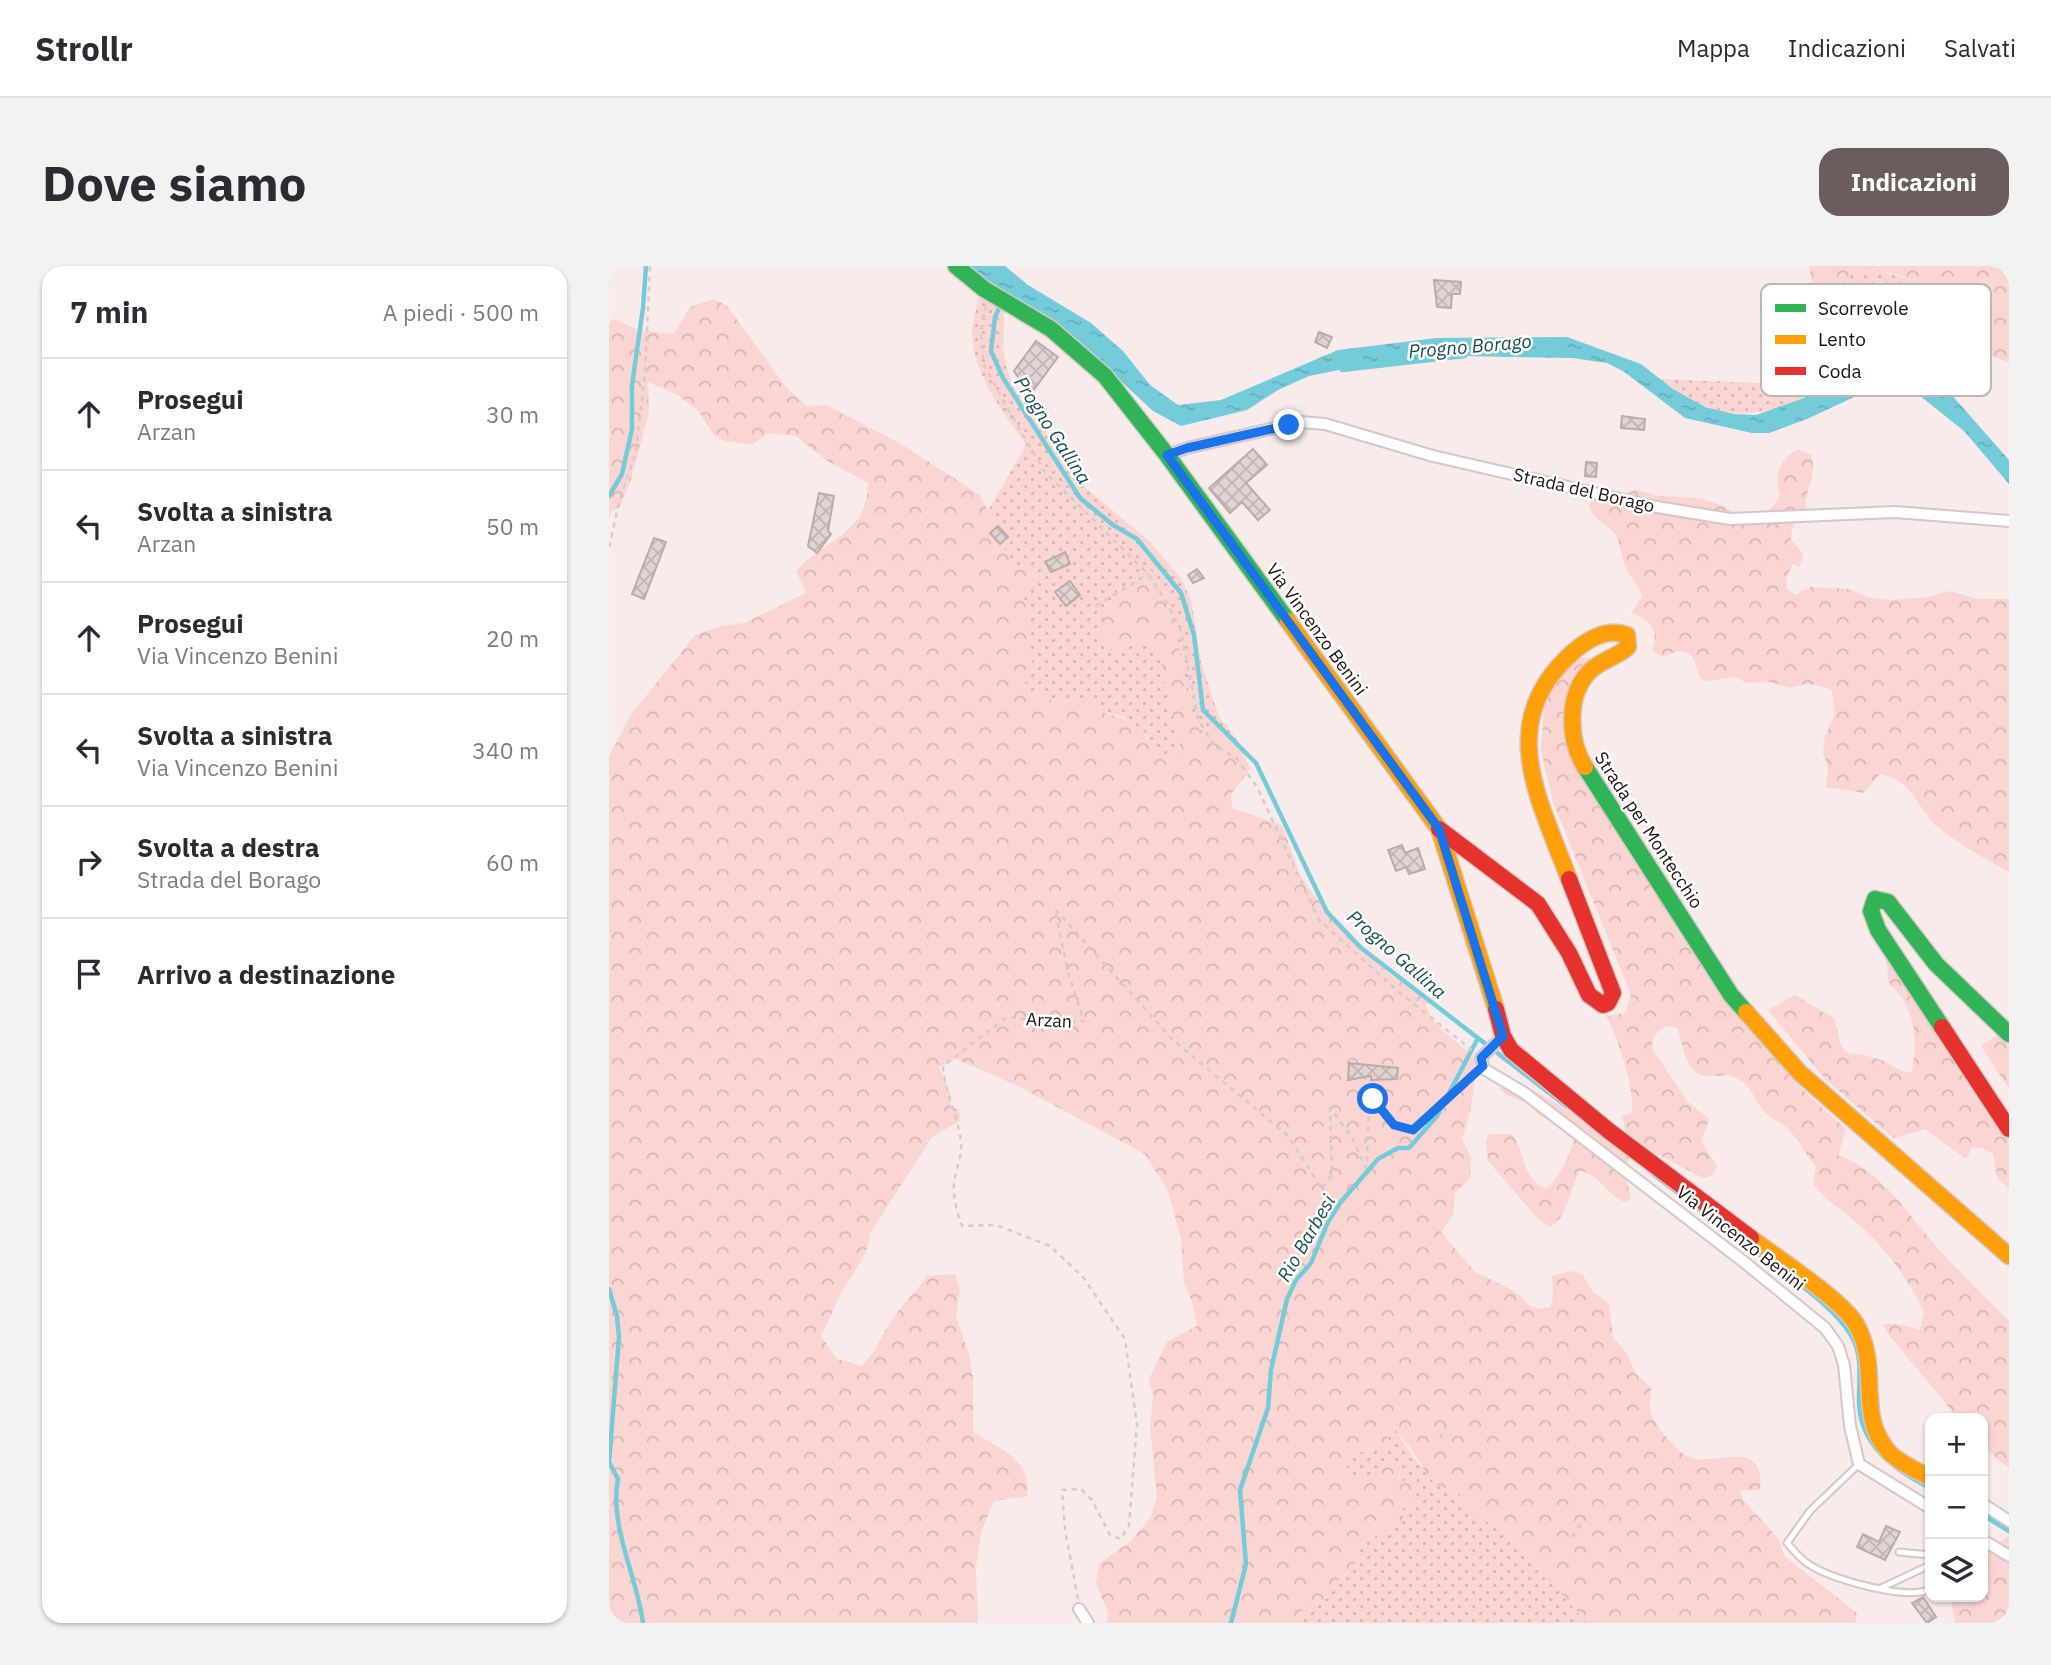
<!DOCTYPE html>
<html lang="it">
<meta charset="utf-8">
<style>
:root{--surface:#fff;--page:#f2f2f3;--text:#2b2b33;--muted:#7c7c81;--line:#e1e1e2;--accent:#6a5d5b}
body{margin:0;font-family:"IBM Plex Sans",sans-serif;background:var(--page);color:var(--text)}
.controls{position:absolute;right:21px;bottom:21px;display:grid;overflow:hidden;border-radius:14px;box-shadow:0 2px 5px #0004}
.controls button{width:63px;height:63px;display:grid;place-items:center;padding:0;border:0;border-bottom:2px solid var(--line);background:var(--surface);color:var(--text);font:35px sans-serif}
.stop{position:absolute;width:21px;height:21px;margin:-16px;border:5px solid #1a73e8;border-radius:50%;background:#fff}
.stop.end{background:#1a73e8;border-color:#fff;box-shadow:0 2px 7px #0008}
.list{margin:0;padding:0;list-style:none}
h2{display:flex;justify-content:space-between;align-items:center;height:91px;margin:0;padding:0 28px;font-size:30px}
h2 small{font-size:23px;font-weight:400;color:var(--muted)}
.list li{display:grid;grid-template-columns:46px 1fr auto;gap:21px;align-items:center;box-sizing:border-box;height:112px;padding:0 28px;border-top:2px solid var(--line)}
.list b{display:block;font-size:26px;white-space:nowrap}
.list p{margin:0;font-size:23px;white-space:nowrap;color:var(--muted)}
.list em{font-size:23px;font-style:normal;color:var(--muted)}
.icon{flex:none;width:38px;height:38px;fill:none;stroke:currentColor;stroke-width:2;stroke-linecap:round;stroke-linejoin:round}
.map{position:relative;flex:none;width:1400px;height:1357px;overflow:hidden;border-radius:21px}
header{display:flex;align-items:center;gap:42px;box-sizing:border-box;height:98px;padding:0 35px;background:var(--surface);border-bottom:2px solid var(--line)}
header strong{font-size:33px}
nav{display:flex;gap:38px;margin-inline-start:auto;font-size:24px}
.intro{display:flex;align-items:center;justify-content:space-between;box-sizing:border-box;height:168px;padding:0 42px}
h1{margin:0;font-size:49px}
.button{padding:18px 32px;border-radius:21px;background:var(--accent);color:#fff;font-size:24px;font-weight:700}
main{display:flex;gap:42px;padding:0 42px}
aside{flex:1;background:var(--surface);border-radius:21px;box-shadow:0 2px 5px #0004}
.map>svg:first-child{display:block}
.grass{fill:url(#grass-dots)}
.forest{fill:url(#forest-crowns)}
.water{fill:url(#water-ripples)}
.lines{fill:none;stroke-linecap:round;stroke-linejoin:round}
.stream{stroke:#74ccdb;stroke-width:4.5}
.building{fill:url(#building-cross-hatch);stroke:#b9adab;stroke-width:2}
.lane-casing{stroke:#d4c7c6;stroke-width:9}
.street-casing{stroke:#d4c7c6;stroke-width:14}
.fast-casing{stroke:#d4c7c6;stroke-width:19}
.slow-casing{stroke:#d4c7c6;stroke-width:19}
.jam-casing{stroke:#d4c7c6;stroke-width:19}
.path{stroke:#d1cdcc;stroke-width:2.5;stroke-dasharray:5 5;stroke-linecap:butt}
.lane{stroke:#fefcfc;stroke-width:5}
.street{stroke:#fefcfc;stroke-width:10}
.fast{stroke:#30b455;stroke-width:16}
.slow{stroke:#ff9f0a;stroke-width:16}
.jam{stroke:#e5322d;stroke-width:16}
.route{stroke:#1a73e8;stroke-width:9}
.labels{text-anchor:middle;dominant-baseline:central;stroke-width:5;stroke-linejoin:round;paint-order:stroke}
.street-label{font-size:18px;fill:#1d100f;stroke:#fff}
.water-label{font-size:19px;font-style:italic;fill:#134b54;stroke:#fff}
.key{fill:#fff;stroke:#bbb7b7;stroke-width:2}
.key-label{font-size:19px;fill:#1d100f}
</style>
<header>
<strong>Strollr</strong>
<nav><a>Mappa</a><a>Indicazioni</a><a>Salvati</a></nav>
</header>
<div class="intro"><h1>Dove siamo</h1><a class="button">Indicazioni</a></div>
<main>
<aside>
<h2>7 min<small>A piedi · 500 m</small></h2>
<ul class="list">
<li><svg class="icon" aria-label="ahead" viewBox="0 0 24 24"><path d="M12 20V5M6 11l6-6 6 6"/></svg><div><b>Prosegui</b><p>Arzan</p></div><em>30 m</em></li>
<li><svg class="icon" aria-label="left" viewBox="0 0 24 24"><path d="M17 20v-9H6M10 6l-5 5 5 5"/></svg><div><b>Svolta a sinistra</b><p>Arzan</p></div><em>50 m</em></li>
<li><svg class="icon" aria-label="ahead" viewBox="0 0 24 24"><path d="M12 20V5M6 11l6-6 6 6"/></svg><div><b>Prosegui</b><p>Via Vincenzo Benini</p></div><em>20 m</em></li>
<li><svg class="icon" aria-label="left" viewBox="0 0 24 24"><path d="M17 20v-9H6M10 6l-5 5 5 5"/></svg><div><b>Svolta a sinistra</b><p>Via Vincenzo Benini</p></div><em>340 m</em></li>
<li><svg class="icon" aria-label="right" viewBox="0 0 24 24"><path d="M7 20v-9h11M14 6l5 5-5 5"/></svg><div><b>Svolta a destra</b><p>Strada del Borago</p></div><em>60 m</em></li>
<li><svg class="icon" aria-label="arrive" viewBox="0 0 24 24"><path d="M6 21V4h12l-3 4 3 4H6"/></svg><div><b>Arrivo a destinazione</b></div></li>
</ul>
</aside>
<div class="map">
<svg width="1400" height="1357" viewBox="0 0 1400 1357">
<defs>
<pattern id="grass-dots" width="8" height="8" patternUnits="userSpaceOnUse" patternTransform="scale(1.75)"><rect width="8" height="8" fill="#fad5d1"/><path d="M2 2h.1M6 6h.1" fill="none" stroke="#d6b6b2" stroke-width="1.8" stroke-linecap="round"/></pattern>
<pattern id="forest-crowns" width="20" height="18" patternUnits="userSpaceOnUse" patternTransform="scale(1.75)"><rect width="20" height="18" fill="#fad5d1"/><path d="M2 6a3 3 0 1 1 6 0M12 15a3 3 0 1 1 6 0" fill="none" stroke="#d6b6b2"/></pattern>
<pattern id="water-ripples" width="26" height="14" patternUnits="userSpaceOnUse" patternTransform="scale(1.75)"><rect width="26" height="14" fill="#74ccdb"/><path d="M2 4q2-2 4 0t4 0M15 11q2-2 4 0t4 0" fill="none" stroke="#64aebb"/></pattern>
<pattern id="building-cross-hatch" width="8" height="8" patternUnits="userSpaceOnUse" patternTransform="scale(1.75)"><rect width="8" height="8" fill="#e1d3d2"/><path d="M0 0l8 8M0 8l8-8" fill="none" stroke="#c1b4b3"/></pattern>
</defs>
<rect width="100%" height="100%" fill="#f8ebe9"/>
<!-- grass -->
<g class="grass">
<path d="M 1272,5 L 1310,17 L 1341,43 L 1354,60 L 1355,75 L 1335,122 L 1272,100 C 1186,129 1138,183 1051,113 L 1197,119 L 1226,26 L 1243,6 Z"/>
<path d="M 370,31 L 395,45 L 394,85 L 402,117 L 471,217 L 540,275 L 572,312 L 582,334 L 592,396 L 610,451 L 630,476 L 606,464 L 593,471 L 580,436 L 565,355 L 511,321 L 500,338 L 503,385 L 538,374 L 548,381 L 572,484 L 565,492 L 555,495 L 539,481 L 538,470 L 531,463 L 522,460 L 515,451 L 495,446 L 477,435 L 445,435 L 415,423 C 416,414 421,407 422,399 C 423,382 411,370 420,353 L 415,333 L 425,308 L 416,303 L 404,304 L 379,245 L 417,179 C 395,146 362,107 363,64 C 364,53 368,42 370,31 Z"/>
<path d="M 785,1160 C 796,1181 822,1222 846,1223 L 863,1244 L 911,1281 L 978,1357 L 692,1357 L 693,1345 L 700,1338 L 719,1332 L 730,1313 L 738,1308 L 750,1280 L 795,1254 L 792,1244 L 801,1238 L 789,1217 L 791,1207 L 772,1201 L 767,1210 L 757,1213 L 737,1208 C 739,1183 763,1182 784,1182 L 775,1163 Z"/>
</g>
<!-- forest -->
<g class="forest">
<path d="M 1200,0 L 1400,0 L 1400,96 L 1365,85 L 1355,75 C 1353,39 1306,9 1271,5 C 1262,4 1252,6 1243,6 L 1226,26 L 1217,31 L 1205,27 Z"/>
<path d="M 105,33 L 118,40 L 177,121 L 198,140 L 217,139 L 292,178 L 371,229 L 392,271 L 404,304 L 416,303 L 425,308 L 428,318 L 415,333 L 420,353 C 411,370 422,374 423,390 C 425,401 417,412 415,423 C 425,426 436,433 446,435 C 456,437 468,433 478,436 C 483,438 488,442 492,445 C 511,453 536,456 540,481 L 555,495 L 565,492 L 572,484 L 548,381 L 538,374 L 503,385 L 491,373 C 494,336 508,320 542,304 L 561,332 L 580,436 L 593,471 L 606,464 L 630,476 L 641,503 L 622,529 L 623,542 L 673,559 L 691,609 L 707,632 L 780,708 L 823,735 L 817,739 C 824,763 849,775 866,792 C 866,823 863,844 853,873 L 862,891 L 861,912 L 846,927 L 844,949 L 832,966 L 866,1006 L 905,1025 L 921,1040 L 930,1043 L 941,1041 L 944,1031 L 943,1010 L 963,1005 L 973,1008 L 984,1026 L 1000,1038 L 1004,1071 L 1018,1088 L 1027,1108 L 1042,1122 C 1043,1129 1040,1137 1041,1144 C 1044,1158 1069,1188 1082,1192 C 1108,1200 1156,1170 1151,1224 L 1131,1224 L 1134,1234 L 1170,1273 L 1175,1290 L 1248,1347 L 1246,1357 L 978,1357 L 911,1281 L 863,1244 L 846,1224 C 823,1222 819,1210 809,1193 C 802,1181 792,1172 785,1160 L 776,1164 L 784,1182 C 763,1182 739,1182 737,1208 C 769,1216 758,1211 781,1195 L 791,1196 L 789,1216 L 808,1212 L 807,1233 L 792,1244 L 795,1254 L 750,1280 L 745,1300 L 730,1313 L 720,1332 L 700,1338 L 693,1345 L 692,1357 L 498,1357 L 499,1347 L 487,1317 L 490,1298 L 522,1275 L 542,1251 L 548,1230 L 541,1161 L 544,1131 L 540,1113 L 558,1076 L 588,1060 L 583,1035 L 575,1018 L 572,972 L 559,925 L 536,888 L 409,820 L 347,793 L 330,801 L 342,829 L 341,840 L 350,844 L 351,855 L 323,871 L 261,967 C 260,993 239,1010 229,1033 C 224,1046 218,1058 212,1070 L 228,1093 L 253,1100 C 265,1088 271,1073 280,1058 C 290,1041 307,1027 318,1010 L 346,1008 L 351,1024 L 347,1051 L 360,1088 L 364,1114 L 364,1166 C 392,1184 423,1193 418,1230 L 385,1235 L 372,1266 L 367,1302 L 369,1357 L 0,1357 L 0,491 L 21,450 L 86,369 L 113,360 L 135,357 L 197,327 L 187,305 C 216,273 259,268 259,217 L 217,194 L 187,170 L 159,167 L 143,179 L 116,175 L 105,169 L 90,146 L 69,129 L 39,116 L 40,146 L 21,217 L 10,242 L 2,245 L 0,255 L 0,56 L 6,53 L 29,64 L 65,68 L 81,41 Z"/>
<path d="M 1189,183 L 1202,189 C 1209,209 1196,222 1197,242 C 1188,253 1182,259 1182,274 L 1194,288 L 1191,301 L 1184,298 L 1177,313 L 1178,323 L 1186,329 L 1202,321 L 1240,323 L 1262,332 L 1282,334 L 1320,331 L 1341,325 L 1369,333 L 1400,333 L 1400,606 C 1378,594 1354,580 1334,565 C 1308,547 1307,514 1271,508 L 1255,527 L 1217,521 L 1219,502 L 1214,487 L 1216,470 L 1226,448 L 1223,425 C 1210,417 1194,416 1181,422 L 1161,416 L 1137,417 L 1127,411 L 1098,415 L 1091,412 C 1084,386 1079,379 1053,391 L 1043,384 C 1051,364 1041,353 1022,347 L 1033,330 C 1029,318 1021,311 1016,300 C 1012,290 1013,279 1006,268 C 998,256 985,255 980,240 L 985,230 L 1009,233 L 1027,223 L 1049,230 L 1091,232 L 1114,240 L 1135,253 C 1153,248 1164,246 1171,228 C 1164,211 1172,191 1189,183 Z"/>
<path d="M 963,392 L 984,392 L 965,410 L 960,475 L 1107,715 L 1171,799 L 1200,830 L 1237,863 L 1229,889 C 1276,906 1302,954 1335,989 C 1356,1011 1378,1033 1400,1055 L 1400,1202 L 1374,1181 L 1374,1152 L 1347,1152 C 1325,1118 1295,1092 1273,1058 L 1288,1058 L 1311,1064 L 1315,1046 C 1297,1009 1273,977 1241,951 C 1227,940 1215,932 1204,918 L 1207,901 C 1197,889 1189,872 1178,862 C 1171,856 1162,852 1156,846 C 1148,838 1145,827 1137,819 C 1107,791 1085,843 1069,762 L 1057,760 C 1047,767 1043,770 1043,783 L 1078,835 L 1100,853 L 1092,876 L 1108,900 L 1103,910 L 1094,912 L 1050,889 L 1021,892 L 1014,901 L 1022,932 L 1016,936 C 997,929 991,908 971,905 C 960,923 959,952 941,961 L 929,953 L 879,895 L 877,875 L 880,868 L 902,868 C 919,886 908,908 937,923 C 952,910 960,891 965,872 L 955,862 L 930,849 L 919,837 L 897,829 L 890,822 L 907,818 L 919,821 L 1010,874 L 1016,864 L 1013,849 L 1022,848 C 1028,825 1007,767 995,746 L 1000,750 L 1016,747 L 1022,729 L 944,536 L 932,485 L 936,428 Z"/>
<path d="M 1275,678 L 1400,867 L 1400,923 L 1388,911 L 1384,888 L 1372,882 L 1363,882 L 1357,893 L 1316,863 L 1284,872 L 1216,813 L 1159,744 L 1186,729 L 1226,753 C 1235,800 1235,781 1272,794 C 1284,798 1288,805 1302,807 C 1310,778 1306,737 1280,718 Z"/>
<path d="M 1389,768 L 1400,777 L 1400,823 L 1372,780 Z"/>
<path d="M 1400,1269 L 1400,1357 L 1346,1357 L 1342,1331 L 1374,1331 L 1374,1292 Z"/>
</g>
<!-- water -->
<path class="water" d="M 357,0 L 396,0 L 419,19 L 482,57 L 514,85 L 541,119 L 569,139 L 612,134 L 729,84 L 827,72 L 958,71 L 1032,98 L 1064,123 L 1096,141 L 1125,148 L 1147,149 L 1209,127 L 1272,100 L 1300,105 L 1329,117 L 1341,127 L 1400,194 L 1400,218 L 1355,165 L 1301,122 L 1271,119 L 1198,153 L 1160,167 L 1143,167 L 1076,152 L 1014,105 L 998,97 L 963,92 L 853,90 L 751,100 L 700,110 L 669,124 L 638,144 L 572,160 L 544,145 L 475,81 L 381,20 Z"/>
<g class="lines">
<!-- stream -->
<g class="stream">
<path d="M 392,38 L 386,51 L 382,85 L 394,112 L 471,232 L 504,259 L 528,273 L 572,327 L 585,369 L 594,444 L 647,497 L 718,646 L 751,681 L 957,840"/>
<path d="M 733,104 L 856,90"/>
<path d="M 0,230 L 13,208 L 23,163 L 23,119 L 34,42 L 37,0"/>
<path d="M 1044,908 L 1115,962"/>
<path d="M 1142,982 C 1172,1006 1223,1037 1242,1069 C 1254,1090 1250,1110 1250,1132 C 1249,1178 1284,1203 1321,1222"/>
<path d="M 0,1023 L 8,1050 L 10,1071 L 0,1196 L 9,1213 C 0,1261 28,1310 34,1357"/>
<path d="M 1374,1249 L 1400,1265"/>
<path d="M 622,1357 L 637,1298 L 631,1224 L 659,1142 L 662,1104 L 678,1033 L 687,1014 L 702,997 L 719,956 L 731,937 L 769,893 L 789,882 L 800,882 L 828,850 L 869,772"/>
</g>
</g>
<!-- building -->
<g class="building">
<path d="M 825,14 L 852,16 L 851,28 L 843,28 L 842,42 L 828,41 Z"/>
<path d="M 710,66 L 723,71 L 718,82 L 706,76 Z"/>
<path d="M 427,75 L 449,91 L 421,129 L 405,105 Z"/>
<path d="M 1013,150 L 1036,153 L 1035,164 L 1012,162 Z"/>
<path d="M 644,183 L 658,199 L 637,217 L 661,244 L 649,254 L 633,236 L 621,247 L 600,222 Z"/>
<path d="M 977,196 L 988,197 L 987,211 L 976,210 Z"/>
<path d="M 210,227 L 225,230 L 219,265 L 222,268 L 208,287 L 199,280 Z"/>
<path d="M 389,260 L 399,271 L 391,278 L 381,267 Z"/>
<path d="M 45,272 L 57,276 L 35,333 L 23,328 Z"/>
<path d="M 456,286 L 461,298 L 442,306 L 436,296 Z"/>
<path d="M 588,303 L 595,312 L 584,317 L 579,309 Z"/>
<path d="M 461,315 L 471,329 L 457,340 L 446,326 Z"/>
<path d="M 793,579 L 796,587 L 809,582 L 816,603 L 800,608 L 797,601 L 787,605 L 779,584 Z"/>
<path d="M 740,797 L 789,802 L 788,813 L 762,814 L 762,810 L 739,814 Z"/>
<path d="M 1277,1260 L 1291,1266 L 1276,1294 L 1248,1281 L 1254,1268 L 1270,1276 Z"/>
<path d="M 1314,1331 L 1327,1351 L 1318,1357 L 1303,1337 Z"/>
</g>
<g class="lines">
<defs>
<g id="lane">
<path d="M 1250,1198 L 1201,1245 L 1178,1277 C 1187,1287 1194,1296 1206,1302 C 1227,1314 1300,1335 1321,1323"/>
<path d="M 1290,1286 L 1321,1289"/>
<path d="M 1272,1322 L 1321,1299"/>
</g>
<g id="street">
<path d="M 558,189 L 578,182 L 692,156 L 716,158 L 824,190 L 1042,240 L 1121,253 L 1286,246 L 1400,255"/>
<path d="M 894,770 L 872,792 L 875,803 L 914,826 L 1135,996 L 1216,1062 L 1229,1080 L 1235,1099 L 1241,1160 L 1250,1198 L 1321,1242"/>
<path d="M 1374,1238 L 1400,1255"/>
<path d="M 1374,1274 L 1400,1290"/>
<path d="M 470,1343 L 479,1357"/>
</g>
<g id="fast">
<path d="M 347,0 L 375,23 L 442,63 L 496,110 L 558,189 L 679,355"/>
<path d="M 976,501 L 1122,729 L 1137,746"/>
<path d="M 1333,761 L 1269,664 L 1262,645 L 1266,633 L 1279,636 L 1327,698 L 1400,768"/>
</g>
<g id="slow">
<path d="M 679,355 L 830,563 L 887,743"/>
<path d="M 960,613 C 930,532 885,456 964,386 C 979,373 999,362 1018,369 L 1019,381 C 1008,391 993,394 982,404 C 957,428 959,474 976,501"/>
<path d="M 1137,746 L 1191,807 L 1400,990"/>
<path d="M 1142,972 C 1167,991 1233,1034 1247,1058 C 1273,1104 1246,1148 1280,1186 C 1290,1197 1308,1204 1321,1212"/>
</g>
<g id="jam">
<path d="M 830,563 L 929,638 L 960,687 L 980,729 L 994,739 L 999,737 L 1004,727 L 960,613"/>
<path d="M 887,743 L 894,770 L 902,784 L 1000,865 L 1142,972"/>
<path d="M 1333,761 L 1400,863"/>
</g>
</defs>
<!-- lane casing -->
<use href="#lane" class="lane-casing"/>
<!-- street casing -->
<use href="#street" class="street-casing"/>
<!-- fast casing -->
<use href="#fast" class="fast-casing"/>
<!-- slow casing -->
<use href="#slow" class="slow-casing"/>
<!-- jam casing -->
<use href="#jam" class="jam-casing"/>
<!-- path -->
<g class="path">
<path d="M 377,39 L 372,65 L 374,97 L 396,138 L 435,205 L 539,308 L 558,337 L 572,365 L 589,453 L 604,478 L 628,493 L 648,521 L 710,654 L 791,727 L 863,784"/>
<path d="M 0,281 L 10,237 L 27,185 L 36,107 L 41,0"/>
<path d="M 487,340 L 539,308"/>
<path d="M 831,1172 L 838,1157"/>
<path d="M 963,1271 L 972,1258"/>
<path d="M 469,1333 L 456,1264 L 453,1224 L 472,1223 L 483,1234 L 501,1269 L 512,1273 L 520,1259 L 528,1159 L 516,1073 L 474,1011 L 441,980 L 387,959 L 353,960 C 348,946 344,932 345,917 C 347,902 354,889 352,874 C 348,848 336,827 334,800 L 398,751 L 453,757 L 475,755 L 459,706 L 446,643 L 564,774 L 679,870 L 713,923 L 723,909 L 721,842 L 741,868 L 757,902 C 760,879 756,855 764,833 L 784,859 L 804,864 L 867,807"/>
</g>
<!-- lane -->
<use href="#lane" class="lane"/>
<!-- street -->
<use href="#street" class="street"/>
<!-- fast -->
<use href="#fast" class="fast"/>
<!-- slow -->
<use href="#slow" class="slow"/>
<!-- jam -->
<use href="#jam" class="jam"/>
</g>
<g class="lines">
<!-- route -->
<path class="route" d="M 680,159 L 578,182 L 558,189 L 830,563 L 894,770 L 872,792 L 874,800 L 804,864 L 785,859 L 764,833"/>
</g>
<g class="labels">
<!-- street labels -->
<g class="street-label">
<text transform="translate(975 224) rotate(13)">Strada del Borago</text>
<text transform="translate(708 363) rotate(54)">Via Vincenzo Benini</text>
<text transform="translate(1040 564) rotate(57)">Strada per Montecchio</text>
<text transform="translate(440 754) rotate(3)">Arzan</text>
<text transform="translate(1132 972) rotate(38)">Via Vincenzo Benini</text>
</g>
<!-- water labels -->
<g class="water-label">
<text transform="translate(861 80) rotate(-5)">Progno Borago</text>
<text transform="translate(444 164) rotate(57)">Progno Gallina</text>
<text transform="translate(788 688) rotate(41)">Progno Gallina</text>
<text transform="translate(697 972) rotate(-60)">Rio Barbesi</text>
</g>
</g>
<!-- legend -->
<rect x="1152" y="18" width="230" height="112" rx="10" class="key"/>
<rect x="1166" y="38" width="31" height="8" fill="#30b455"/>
<rect x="1166" y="69" width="31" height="9" fill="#ff9f0a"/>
<rect x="1166" y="101" width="31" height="8" fill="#e5322d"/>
<g class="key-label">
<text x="1209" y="49">Scorrevole</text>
<text x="1209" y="80">Lento</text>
<text x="1209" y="112">Coda</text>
</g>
</svg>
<div class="controls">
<button>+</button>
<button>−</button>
<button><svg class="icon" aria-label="layers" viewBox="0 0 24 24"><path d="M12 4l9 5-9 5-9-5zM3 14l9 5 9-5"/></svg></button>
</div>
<div class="stop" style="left:764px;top:833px"></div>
<div class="stop end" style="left:680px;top:159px"></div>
</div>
</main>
